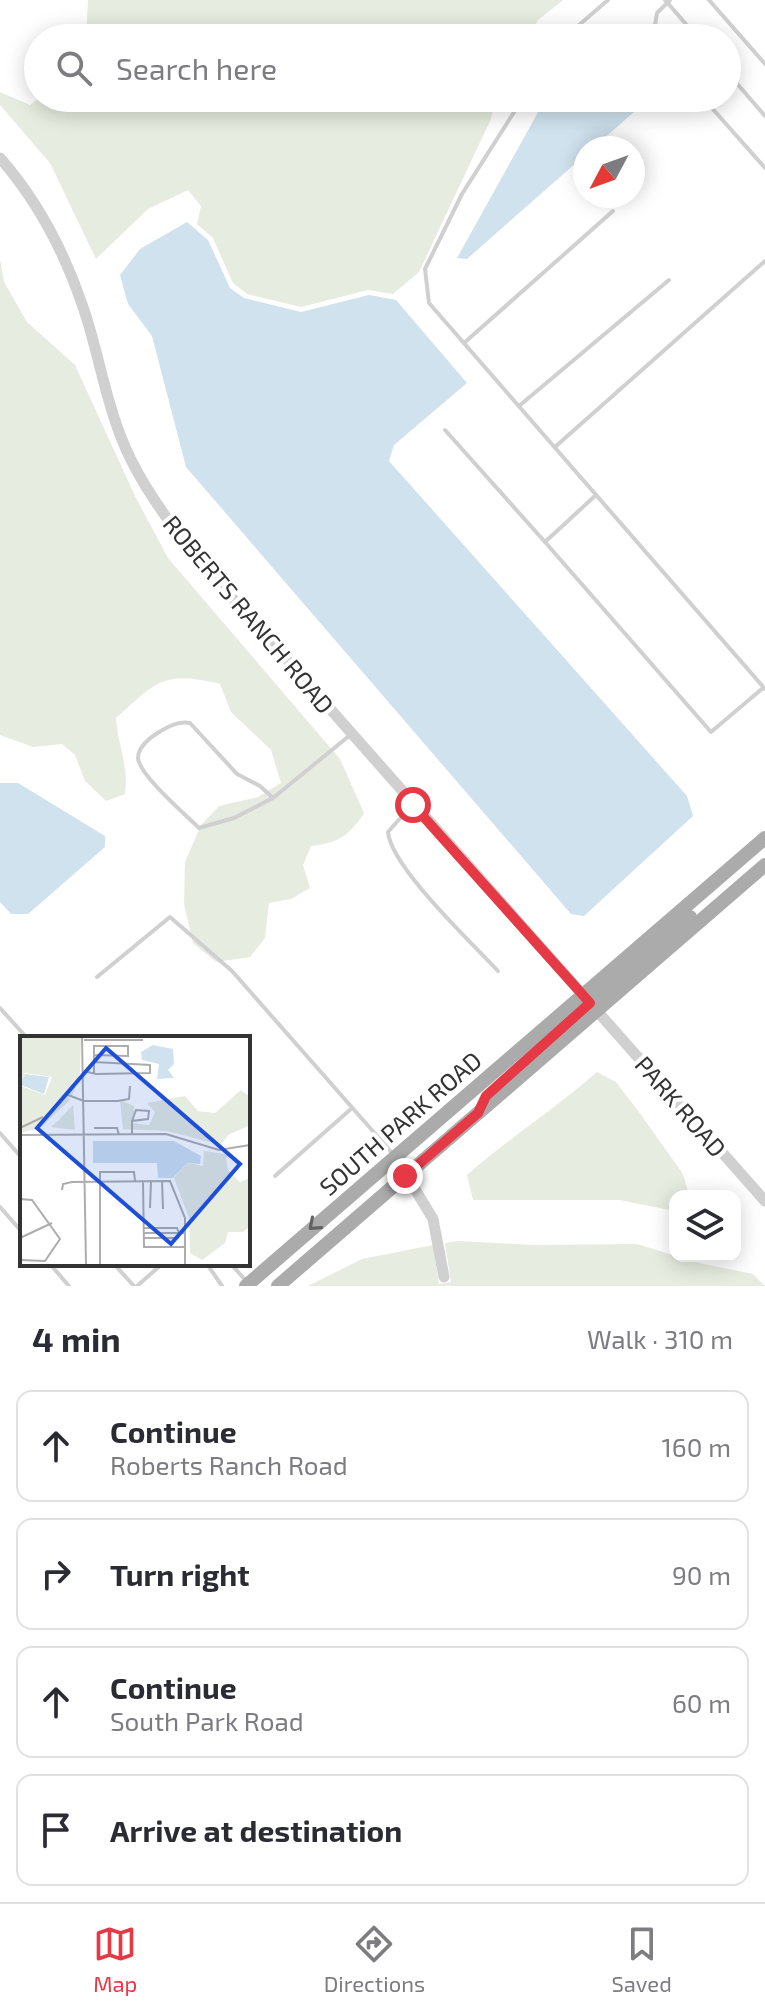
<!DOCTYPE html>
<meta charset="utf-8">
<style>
:root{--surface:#fff;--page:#f2f2f3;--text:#2b2b33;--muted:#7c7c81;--line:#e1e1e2;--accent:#e63946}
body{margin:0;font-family:"Exo 2",sans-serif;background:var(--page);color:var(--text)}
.controls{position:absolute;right:24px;bottom:24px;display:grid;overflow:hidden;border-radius:16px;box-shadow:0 4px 20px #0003}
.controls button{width:72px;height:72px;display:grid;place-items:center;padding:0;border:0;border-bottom:2px solid var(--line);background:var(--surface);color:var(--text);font:40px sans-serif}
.compass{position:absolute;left:573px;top:136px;width:72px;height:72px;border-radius:50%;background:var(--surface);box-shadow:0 4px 20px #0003;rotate:229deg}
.stop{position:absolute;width:24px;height:24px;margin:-18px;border:6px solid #e63946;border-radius:50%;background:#fff}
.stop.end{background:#e63946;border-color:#fff;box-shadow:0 2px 8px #0008}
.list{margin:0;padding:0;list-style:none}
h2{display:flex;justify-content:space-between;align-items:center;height:104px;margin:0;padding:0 32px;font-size:34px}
h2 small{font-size:26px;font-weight:400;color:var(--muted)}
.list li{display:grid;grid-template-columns:52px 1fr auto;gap:24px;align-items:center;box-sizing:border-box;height:112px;margin:0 16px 16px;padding:0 16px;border:2px solid var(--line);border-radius:16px}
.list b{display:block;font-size:30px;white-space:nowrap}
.list p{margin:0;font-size:26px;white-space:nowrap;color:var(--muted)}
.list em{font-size:26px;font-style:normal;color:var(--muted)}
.icon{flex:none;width:44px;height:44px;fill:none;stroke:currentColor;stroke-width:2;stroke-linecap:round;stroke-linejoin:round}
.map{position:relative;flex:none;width:765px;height:1286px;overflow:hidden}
.search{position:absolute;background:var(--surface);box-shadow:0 4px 20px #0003;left:24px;right:24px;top:24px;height:88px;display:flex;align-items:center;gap:20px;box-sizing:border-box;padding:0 28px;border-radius:44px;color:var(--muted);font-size:30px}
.sheet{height:616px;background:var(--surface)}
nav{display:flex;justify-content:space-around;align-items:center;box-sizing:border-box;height:112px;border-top:2px solid var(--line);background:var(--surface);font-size:22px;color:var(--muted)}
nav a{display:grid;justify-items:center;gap:4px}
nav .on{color:var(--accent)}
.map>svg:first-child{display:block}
.green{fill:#e6ecdf}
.water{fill:#cfe2ee}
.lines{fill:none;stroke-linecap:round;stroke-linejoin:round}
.service{stroke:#d0d0d0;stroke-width:4}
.tertiary{stroke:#d0d0d0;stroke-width:11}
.primary{stroke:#ababab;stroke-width:14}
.oneway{stroke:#636363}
.route{stroke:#e63946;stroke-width:10}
.labels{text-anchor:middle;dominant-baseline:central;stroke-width:8;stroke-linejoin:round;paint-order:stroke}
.street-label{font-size:24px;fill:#333;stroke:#fff}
.inset-road{fill:none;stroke:#adadad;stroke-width:2}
.view{fill:#1d4ed8;fill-opacity:0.15;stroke:#1d4ed8;stroke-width:4}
.inset-edge{fill:none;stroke:#333;stroke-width:4}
</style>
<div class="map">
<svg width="765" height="1286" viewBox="0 0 765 1286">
<rect width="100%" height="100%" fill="#fff"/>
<!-- green -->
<g class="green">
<path d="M 88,0 L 563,0 L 538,20 L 527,38 L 86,38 Z"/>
<path d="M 0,92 L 30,105 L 40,98 L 495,98 L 491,119 L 419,272 L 393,294 L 368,290 L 301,307 L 247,294 L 233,283 L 213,238 L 197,224 L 201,206 L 188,190 L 148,209 L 96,259 L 50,163 L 0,105 Z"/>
<path d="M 0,259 L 4,282 L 27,322 L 75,365 L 135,496 L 168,558 L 340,759 L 364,813 C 349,836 338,843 311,846 L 303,865 L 310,888 L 291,899 L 269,903 L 265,938 L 250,957 L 216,962 L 193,943 L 184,904 L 185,862 L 201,825 L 219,806 L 258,797 L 281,783 L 271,750 L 231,712 L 220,684 C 162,670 157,682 116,718 C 118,747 129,765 125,794 L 106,801 L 85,781 L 75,755 L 62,744 L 33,747 L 0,735 Z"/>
<path d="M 597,1072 L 616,1082 L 639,1112 L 683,1174 L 689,1196 L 675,1196 L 675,1211 L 619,1200 L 473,1200 L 467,1175 C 509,1138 555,1109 597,1072 Z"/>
<path d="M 457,1241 L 535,1245 L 637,1244 L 699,1263 L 753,1274 L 765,1286 L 308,1286 L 362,1259 L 433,1245 L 439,1284 L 451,1282 L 445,1243 Z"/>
</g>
<!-- water -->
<g class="water">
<path d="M 546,98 L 650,98 L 593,148 L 585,148 L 585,155 L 467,259 L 457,258 Z"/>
<path d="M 187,222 L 208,240 L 230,288 L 244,298 L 301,312 L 369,295 L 396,300 L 467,383 L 394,445 L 389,461 L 687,796 L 693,816 L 584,916 L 571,914 L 186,467 L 152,336 L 128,304 L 120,275 L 140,249 Z"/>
<path d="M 0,783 L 18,783 L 105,836 L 105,847 L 28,914 L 11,914 L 0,902 Z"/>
</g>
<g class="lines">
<!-- service -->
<g class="service">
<path d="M 665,0 L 698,38"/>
<path d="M 709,0 L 765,64"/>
<path d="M 564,38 L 608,0"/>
<path d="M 653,38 L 657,13 L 670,0"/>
<path d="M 727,72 L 765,116"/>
<path d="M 523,98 L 462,194 L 425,269 L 429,303 L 765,689"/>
<path d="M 703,98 L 765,168"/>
<path d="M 464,343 L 613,211"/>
<path d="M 519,406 L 669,280"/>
<path d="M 445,430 L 545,542"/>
<path d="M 555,447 L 765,261"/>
<path d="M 596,495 L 545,542 L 711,732 L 763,688"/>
<path d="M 273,798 L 234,818 L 199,828 C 186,815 139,775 138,758 C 138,748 148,739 156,734 C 167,727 177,721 190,723 L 237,774 L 260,786 L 273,798 L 349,736"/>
<path d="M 411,806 L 388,832 C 391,867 471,942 498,971"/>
<path d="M 97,977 L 170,917 L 232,971 L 393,1154"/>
<path d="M 0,1008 L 27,1038"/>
<path d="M 0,1133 L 22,1158"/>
<path d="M 275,1176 L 352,1108"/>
<path d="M 0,1207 L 22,1232"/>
<path d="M 50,1264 L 69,1286"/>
<path d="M 114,1264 L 134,1286"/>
<path d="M 207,1264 L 222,1286"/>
<path d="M 231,1264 L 247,1282"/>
<path d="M 137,1286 L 162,1264"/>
</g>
<!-- tertiary -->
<g class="tertiary">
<path d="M 0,158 C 37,200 65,254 83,307 C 98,350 104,395 121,437 C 136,477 162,511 187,547 L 765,1201"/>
<path d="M 395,1156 L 433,1219 L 444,1277"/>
</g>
<!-- primary -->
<g class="primary">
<path d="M 574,1020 L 690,917"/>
<path d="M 246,1286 L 765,838"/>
<path d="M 278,1286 L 765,865"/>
</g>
</g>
<!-- one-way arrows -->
<defs><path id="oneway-chevron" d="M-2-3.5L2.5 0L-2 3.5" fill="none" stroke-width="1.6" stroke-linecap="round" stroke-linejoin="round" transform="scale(2)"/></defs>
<use class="oneway" href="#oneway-chevron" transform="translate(314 1225) rotate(139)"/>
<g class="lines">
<!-- route -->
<path class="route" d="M 405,1176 L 478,1113 L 486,1096 L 590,1003 L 413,805"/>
</g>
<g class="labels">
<!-- street labels -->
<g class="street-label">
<text transform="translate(249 614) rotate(50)">ROBERTS RANCH ROAD</text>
<text transform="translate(681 1106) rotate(49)">PARK ROAD</text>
<text transform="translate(400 1123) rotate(-41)">SOUTH PARK ROAD</text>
</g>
</g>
<!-- overview -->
<g transform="translate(20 1036)">
<rect width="230" height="230" fill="#fff"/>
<path d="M 0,1 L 61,1 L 60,37 L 52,61 L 47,60 L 50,64 L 20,92 L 0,97 ZM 5,37 L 32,41 L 25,59 L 1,50 ZM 221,54 L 230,61 L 230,89 L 208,99 L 201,109 L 147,95 L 103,93 L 100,64 L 114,70 L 113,87 L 129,89 L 135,76 L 127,67 L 165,60 L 178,75 L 195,77 ZM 53,69 L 55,94 L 31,91 L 39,84 ZM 184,115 L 213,119 L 206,122 L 208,134 L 220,146 L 230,142 L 230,190 L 223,196 L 208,196 L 205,207 L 182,224 L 170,217 L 169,182 L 154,142 L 167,127 L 183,130 Z" fill="#e6ecdf" fill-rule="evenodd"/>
<path d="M 133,9 L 153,13 L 154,28 L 148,34 L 154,42 L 137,43 L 139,28 L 122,24 L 121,16 ZM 5,38 L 29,41 L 24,58 L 1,49 ZM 154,105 L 181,120 L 180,128 L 167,127 L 153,142 L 138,142 L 137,127 L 73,127 L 73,105 Z" fill="#cfe2ee"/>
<path class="inset-road" d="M 62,1 L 66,229M 64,4 L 123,4M 74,26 L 74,10 L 108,10 L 108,20 L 74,19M 64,35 L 76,38 L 130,37 L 130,29 L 74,26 L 74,37M 45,58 L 64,65 L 98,65 L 109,63 L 110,50M 0,92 L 23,81M 74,92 L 97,92 L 99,99M 112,98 L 112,85 L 128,83 L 129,75 L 116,74 L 112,85M 0,99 L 146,98 L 199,114 L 230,109M 123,145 L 124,211 L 164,211M 142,145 L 143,173M 42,154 L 43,148 L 52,146 L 150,145 L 165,182 L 165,229M 0,163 L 12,164 L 40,203 L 25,225 L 0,224M 130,172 L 131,145M 124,192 L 157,192 L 159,197M 124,197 L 165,197M 0,202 L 32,187M 124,202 L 158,202 L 159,197M 80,229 L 80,136 L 114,136 L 115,145"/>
<path class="view" d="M 86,12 L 220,128 L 151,208 L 17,92 Z"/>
<rect width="230" height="230" class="inset-edge"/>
</g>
</svg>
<div class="controls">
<button><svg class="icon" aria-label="layers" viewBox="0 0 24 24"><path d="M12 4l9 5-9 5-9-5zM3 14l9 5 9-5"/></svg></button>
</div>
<svg class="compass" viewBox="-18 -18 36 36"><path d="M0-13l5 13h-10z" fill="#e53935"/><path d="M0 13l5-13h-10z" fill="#7c7c81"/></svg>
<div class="stop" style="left:413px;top:805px"></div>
<div class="stop end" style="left:405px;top:1176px"></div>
<div class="search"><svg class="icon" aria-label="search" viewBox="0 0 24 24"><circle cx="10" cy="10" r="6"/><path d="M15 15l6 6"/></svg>Search here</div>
</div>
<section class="sheet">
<h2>4 min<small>Walk · 310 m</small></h2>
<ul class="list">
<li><svg class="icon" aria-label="ahead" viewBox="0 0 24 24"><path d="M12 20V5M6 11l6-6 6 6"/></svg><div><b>Continue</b><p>Roberts Ranch Road</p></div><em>160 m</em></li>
<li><svg class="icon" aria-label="right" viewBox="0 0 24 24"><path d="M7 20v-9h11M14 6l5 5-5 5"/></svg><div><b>Turn right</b></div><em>90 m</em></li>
<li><svg class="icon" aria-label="ahead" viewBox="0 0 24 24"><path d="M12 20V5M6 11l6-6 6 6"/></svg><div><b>Continue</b><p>South Park Road</p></div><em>60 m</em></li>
<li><svg class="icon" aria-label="arrive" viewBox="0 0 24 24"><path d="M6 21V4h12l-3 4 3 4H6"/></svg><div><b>Arrive at destination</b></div></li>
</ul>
</section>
<nav>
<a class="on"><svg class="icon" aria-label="map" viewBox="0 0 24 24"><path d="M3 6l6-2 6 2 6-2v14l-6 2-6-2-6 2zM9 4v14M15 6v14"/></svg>Map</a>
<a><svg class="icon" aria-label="directions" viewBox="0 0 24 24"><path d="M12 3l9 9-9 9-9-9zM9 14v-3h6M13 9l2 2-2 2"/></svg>Directions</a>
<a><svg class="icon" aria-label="saved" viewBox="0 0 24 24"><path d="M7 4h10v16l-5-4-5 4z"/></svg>Saved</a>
</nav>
